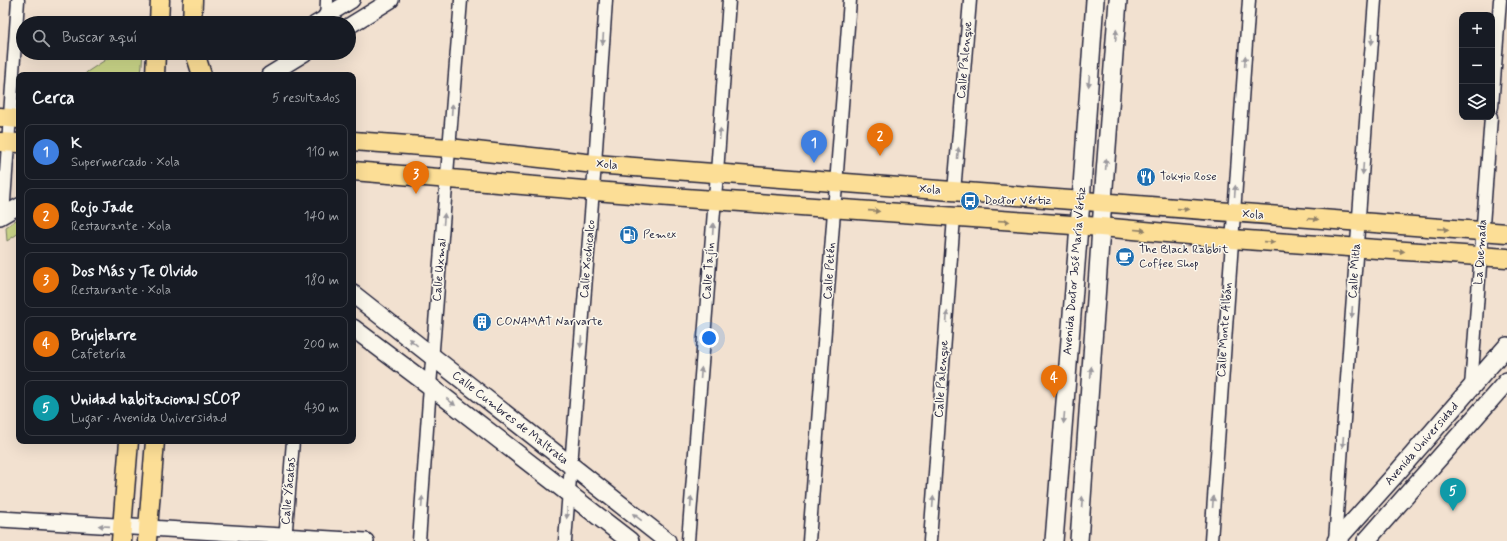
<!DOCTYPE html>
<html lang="es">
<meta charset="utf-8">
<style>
:root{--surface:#171b24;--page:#242831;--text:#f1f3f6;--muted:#9ea1a6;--line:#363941;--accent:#b45309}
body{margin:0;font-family:Mynerve,sans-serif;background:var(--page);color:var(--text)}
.controls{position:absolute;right:12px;top:12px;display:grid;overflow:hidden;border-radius:8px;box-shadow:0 4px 16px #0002}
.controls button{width:36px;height:36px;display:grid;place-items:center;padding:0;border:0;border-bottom:1px solid var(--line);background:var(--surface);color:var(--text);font:20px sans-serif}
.you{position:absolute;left:709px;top:338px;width:14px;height:14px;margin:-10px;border:3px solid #fff;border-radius:50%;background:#1a73e8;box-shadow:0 0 0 6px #1a73e833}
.badge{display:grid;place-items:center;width:26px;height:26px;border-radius:50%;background:var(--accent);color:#fff;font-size:13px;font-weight:700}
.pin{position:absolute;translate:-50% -33px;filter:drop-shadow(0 1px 2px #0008)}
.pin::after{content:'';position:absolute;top:21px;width:14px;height:12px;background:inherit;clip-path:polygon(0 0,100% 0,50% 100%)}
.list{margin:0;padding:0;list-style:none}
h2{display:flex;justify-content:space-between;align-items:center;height:52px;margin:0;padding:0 16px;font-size:17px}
h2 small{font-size:13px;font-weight:400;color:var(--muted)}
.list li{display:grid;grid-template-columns:26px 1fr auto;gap:12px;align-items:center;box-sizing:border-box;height:56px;margin:0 8px 8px;padding:0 8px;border:1px solid var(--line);border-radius:8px}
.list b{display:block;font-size:15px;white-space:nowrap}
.list p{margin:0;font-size:13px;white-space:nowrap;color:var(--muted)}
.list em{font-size:13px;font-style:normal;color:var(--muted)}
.icon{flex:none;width:22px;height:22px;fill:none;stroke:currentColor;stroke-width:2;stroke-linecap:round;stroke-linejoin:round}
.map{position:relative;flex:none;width:1507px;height:541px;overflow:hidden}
.search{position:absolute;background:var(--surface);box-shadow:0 4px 16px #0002;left:16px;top:16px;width:340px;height:44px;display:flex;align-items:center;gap:10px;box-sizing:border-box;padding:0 14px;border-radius:22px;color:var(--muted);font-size:15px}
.panel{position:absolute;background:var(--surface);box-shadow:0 4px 16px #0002;left:16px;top:72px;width:340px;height:372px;border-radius:8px}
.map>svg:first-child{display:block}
.park{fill:#cad588;stroke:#767c62}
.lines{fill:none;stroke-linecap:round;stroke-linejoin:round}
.minor-casing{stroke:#22223b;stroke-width:15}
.tertiary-casing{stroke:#22223b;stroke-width:18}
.secondary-casing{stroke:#22223b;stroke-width:20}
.primary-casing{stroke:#22223b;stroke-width:21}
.minor{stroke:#fbf7ec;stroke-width:12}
.tertiary{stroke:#fbf7ec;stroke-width:15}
.secondary{stroke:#fbf7ec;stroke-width:17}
.primary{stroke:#fcde96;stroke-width:18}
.oneway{fill:#99979c}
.oneway2{fill:#8f8068}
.labels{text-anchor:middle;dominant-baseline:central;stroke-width:3;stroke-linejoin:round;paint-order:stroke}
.street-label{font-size:12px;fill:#22223b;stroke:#fbf7ec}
.poi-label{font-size:12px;fill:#22223b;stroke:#fbf7ec;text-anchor:start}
</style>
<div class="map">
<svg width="1507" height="541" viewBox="0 0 1507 541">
<rect width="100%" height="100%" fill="#f2e1d0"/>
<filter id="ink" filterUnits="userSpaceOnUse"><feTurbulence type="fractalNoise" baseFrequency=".025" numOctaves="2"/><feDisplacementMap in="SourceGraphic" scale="8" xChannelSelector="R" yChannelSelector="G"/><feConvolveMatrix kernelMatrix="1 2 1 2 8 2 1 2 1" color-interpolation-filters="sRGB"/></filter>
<g filter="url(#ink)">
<!-- park -->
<g class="park">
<path d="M 121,53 L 143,53 L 141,75 L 84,75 L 87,72 L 113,55 Z"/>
<path d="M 19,218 L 19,233 L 7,241 L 6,227 Z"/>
</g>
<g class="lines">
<defs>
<g id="minor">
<path d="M 314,23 L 326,16"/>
<path d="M 326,23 L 327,0"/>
<path d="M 1492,107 L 1500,0"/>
<path d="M 954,192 L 970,0"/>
<path d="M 3,216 L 18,0"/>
<path d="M 1471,387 L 1491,117"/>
<path d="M 285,541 L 293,441"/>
<path d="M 419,541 L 430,386 L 461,0"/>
<path d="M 565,541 L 595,164 L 606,0"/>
<path d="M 688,541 L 717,173 L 729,0"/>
<path d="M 809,541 L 850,0"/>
<path d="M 930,541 L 954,217"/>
<path d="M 1211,541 L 1249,0"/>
<path d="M 1335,541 L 1375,0"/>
</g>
<g id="tertiary">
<path d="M 326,16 L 352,0"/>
<path d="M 349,26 L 391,0"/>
<path d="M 269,75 L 305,53"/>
<path d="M 0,217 L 19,206"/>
<path d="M 0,519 L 366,541"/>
</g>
<g id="secondary">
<path d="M 353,294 L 667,541"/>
<path d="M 353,328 L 430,386 L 630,541"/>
<path d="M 1054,541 L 1081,201 L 1095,0"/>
<path d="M 1079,541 L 1102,214 L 1118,0"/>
<path d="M 1336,541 L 1395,475 L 1507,346"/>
<path d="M 1366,541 L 1507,381"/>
</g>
<g id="primary">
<path d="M 159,23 L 160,0"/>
<path d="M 192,23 L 193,0"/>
<path d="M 195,53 L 202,75"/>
<path d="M 155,75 L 156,53"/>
<path d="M 0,117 L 19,119"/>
<path d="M 353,141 L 449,148 L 595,164 L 1507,233"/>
<path d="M 0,142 L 19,143"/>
<path d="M 353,171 L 656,196 L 1101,227 L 1232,239 L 1507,258"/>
<path d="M 121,541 L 129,441"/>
<path d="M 147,541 L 155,441"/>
</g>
</defs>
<!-- minor casing -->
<use href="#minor" class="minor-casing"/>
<!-- tertiary casing -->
<use href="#tertiary" class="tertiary-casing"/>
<!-- secondary casing -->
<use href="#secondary" class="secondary-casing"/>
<!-- primary casing -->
<use href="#primary" class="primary-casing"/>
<!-- minor -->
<use href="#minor" class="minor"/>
<!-- tertiary -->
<use href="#tertiary" class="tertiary"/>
<!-- secondary -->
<use href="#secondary" class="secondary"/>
<!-- primary -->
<use href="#primary" class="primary"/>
</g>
<!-- one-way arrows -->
<defs><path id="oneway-solid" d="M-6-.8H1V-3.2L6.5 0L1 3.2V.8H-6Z"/></defs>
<g class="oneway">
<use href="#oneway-solid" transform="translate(1116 35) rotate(-86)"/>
<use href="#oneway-solid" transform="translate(603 39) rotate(94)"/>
<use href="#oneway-solid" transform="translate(1372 39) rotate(94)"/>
<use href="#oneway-solid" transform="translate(1245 61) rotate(-86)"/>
<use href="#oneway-solid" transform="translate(1089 81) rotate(94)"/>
<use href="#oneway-solid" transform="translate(452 109) rotate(-86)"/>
<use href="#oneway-solid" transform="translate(720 134) rotate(-86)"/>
<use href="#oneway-solid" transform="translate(958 153) rotate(-85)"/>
<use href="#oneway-solid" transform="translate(1106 164) rotate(-86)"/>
<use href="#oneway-solid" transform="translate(1363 169) rotate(94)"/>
<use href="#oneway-solid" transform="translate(1235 191) rotate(-86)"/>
<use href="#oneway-solid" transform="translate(444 219) rotate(-85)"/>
<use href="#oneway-solid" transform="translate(713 229) rotate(-86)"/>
<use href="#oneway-solid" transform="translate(1352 312) rotate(94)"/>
<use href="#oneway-solid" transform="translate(947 317) rotate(-86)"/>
<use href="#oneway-solid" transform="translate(413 342) rotate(-141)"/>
<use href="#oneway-solid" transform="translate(581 342) rotate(95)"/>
<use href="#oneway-solid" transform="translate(1091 372) rotate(-86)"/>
<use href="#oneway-solid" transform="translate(701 373) rotate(-86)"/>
<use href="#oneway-solid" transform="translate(451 402) rotate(38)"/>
<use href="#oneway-solid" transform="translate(1064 418) rotate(95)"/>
<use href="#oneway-solid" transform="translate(1343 442) rotate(94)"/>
<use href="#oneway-solid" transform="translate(422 502) rotate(-86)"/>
<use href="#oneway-solid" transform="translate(691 502) rotate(-86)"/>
<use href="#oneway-solid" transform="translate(933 502) rotate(-86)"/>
<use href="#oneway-solid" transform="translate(1082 502) rotate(-86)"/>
<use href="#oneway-solid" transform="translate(1213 502) rotate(-86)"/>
<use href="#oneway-solid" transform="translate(567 513) rotate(94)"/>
<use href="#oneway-solid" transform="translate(637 517) rotate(-142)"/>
<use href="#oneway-solid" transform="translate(104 526) rotate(-176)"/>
</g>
<g class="oneway2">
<use href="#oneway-solid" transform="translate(1183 209) rotate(4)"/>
<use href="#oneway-solid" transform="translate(874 211) rotate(4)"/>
<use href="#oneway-solid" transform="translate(1313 219) rotate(4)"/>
<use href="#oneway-solid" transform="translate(1004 221) rotate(4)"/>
<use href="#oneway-solid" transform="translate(1443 229) rotate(4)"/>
<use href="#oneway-solid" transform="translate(1140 230) rotate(5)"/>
<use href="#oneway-solid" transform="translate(1269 242) rotate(4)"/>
<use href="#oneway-solid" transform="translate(1399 251) rotate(4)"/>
</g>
</g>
<!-- icons -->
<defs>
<symbol id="restaurant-disc" viewBox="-11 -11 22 22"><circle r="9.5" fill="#1f6fb2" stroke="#fbf7ec"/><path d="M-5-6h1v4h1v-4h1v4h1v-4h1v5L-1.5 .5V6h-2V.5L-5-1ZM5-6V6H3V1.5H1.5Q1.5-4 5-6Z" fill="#fff"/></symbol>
<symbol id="bus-disc" viewBox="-11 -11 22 22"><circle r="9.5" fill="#1f6fb2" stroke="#fbf7ec"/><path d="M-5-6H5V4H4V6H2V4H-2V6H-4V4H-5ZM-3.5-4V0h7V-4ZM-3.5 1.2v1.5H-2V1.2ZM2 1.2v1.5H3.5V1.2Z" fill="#fff"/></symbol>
<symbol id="fuel-disc" viewBox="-11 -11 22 22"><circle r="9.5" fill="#1f6fb2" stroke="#fbf7ec"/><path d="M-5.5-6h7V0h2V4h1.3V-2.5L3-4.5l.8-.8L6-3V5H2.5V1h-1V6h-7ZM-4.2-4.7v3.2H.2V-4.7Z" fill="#fff"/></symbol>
<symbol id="cafe-disc" viewBox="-11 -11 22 22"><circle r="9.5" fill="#1f6fb2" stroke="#fbf7ec"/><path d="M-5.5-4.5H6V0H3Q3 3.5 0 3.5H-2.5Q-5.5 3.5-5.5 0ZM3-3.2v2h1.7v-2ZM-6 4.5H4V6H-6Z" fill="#fff"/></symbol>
<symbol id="building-disc" viewBox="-11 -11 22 22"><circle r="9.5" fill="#1f6fb2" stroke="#fbf7ec"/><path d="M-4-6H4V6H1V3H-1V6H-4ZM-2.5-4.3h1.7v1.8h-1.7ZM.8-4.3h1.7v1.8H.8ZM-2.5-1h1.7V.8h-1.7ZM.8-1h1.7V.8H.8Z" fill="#fff"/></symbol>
</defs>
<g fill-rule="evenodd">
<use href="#restaurant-disc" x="1135" y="166" width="22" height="22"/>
<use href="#bus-disc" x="959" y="190" width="22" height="22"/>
<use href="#fuel-disc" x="618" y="224" width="22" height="22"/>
<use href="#cafe-disc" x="1114" y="246" width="22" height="22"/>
<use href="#building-disc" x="471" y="311" width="22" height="22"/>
</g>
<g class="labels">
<!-- street labels -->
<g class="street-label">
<text transform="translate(965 60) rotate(-85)">Calle Palenque</text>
<text transform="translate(607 165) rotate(5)">Xola</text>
<text transform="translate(930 190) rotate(4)">Xola</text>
<text transform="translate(1253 215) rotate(4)">Xola</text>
<text transform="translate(1481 252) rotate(-86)">La Quemada</text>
<text transform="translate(588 259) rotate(-85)">Calle Xochicalco</text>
<text transform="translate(440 270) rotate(-85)">Calle Uxmal</text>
<text transform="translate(709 271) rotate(-86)">Calle Tajín</text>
<text transform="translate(830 271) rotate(-86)">Calle Petén</text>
<text transform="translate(1075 271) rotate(-85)">Avenida Doctor José María Vértiz</text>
<text transform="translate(1355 271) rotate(-86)">Calle Mitla</text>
<text transform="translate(1225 330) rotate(-86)">Calle Monte Albán</text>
<text transform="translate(942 379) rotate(-86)">Calle Palenque</text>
<text transform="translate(510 418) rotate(38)">Calle Cumbres de Maltrata</text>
<text transform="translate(1422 444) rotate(-49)">Avenida Universidad</text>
<text transform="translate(289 491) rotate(-85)">Calle Yácatas</text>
</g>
<!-- poi labels -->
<g class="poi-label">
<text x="1160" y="177">Tokyio Rose</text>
<text x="984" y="201">Doctor Vértiz</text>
<text x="643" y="235">Pemex</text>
<text x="1139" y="250">The Black Rabbit<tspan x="1139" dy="14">Coffee Shop</tspan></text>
<text x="496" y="322">CONAMAT Narvarte</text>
</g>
</g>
</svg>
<div class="controls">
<button>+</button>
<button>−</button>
<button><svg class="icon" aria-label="layers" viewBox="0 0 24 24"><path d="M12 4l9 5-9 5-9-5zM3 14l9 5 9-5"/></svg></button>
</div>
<div class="you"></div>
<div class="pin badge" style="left:814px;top:163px;background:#3f7fe0">1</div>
<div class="pin badge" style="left:880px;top:156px;background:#e8710a">2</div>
<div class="pin badge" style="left:416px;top:194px;background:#e8710a">3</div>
<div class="pin badge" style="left:1054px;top:398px;background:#e8710a">4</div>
<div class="pin badge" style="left:1453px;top:511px;background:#0f9aa8">5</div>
<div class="search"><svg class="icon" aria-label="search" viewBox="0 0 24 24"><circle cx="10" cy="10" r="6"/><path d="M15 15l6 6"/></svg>Buscar aquí</div>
<section class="panel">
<h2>Cerca<small>5 resultados</small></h2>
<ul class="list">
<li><span class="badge" style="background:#3f7fe0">1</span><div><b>K</b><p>Supermercado · Xola</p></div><em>110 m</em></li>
<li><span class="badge" style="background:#e8710a">2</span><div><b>Rojo Jade</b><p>Restaurante · Xola</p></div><em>140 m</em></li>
<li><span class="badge" style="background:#e8710a">3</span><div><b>Dos Más y Te Olvido</b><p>Restaurante · Xola</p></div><em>180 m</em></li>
<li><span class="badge" style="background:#e8710a">4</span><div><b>Brujelarre</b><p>Cafetería</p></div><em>200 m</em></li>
<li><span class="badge" style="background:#0f9aa8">5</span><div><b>Unidad habitacional SCOP</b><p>Lugar · Avenida Universidad</p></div><em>430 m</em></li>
</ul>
</section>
</div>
